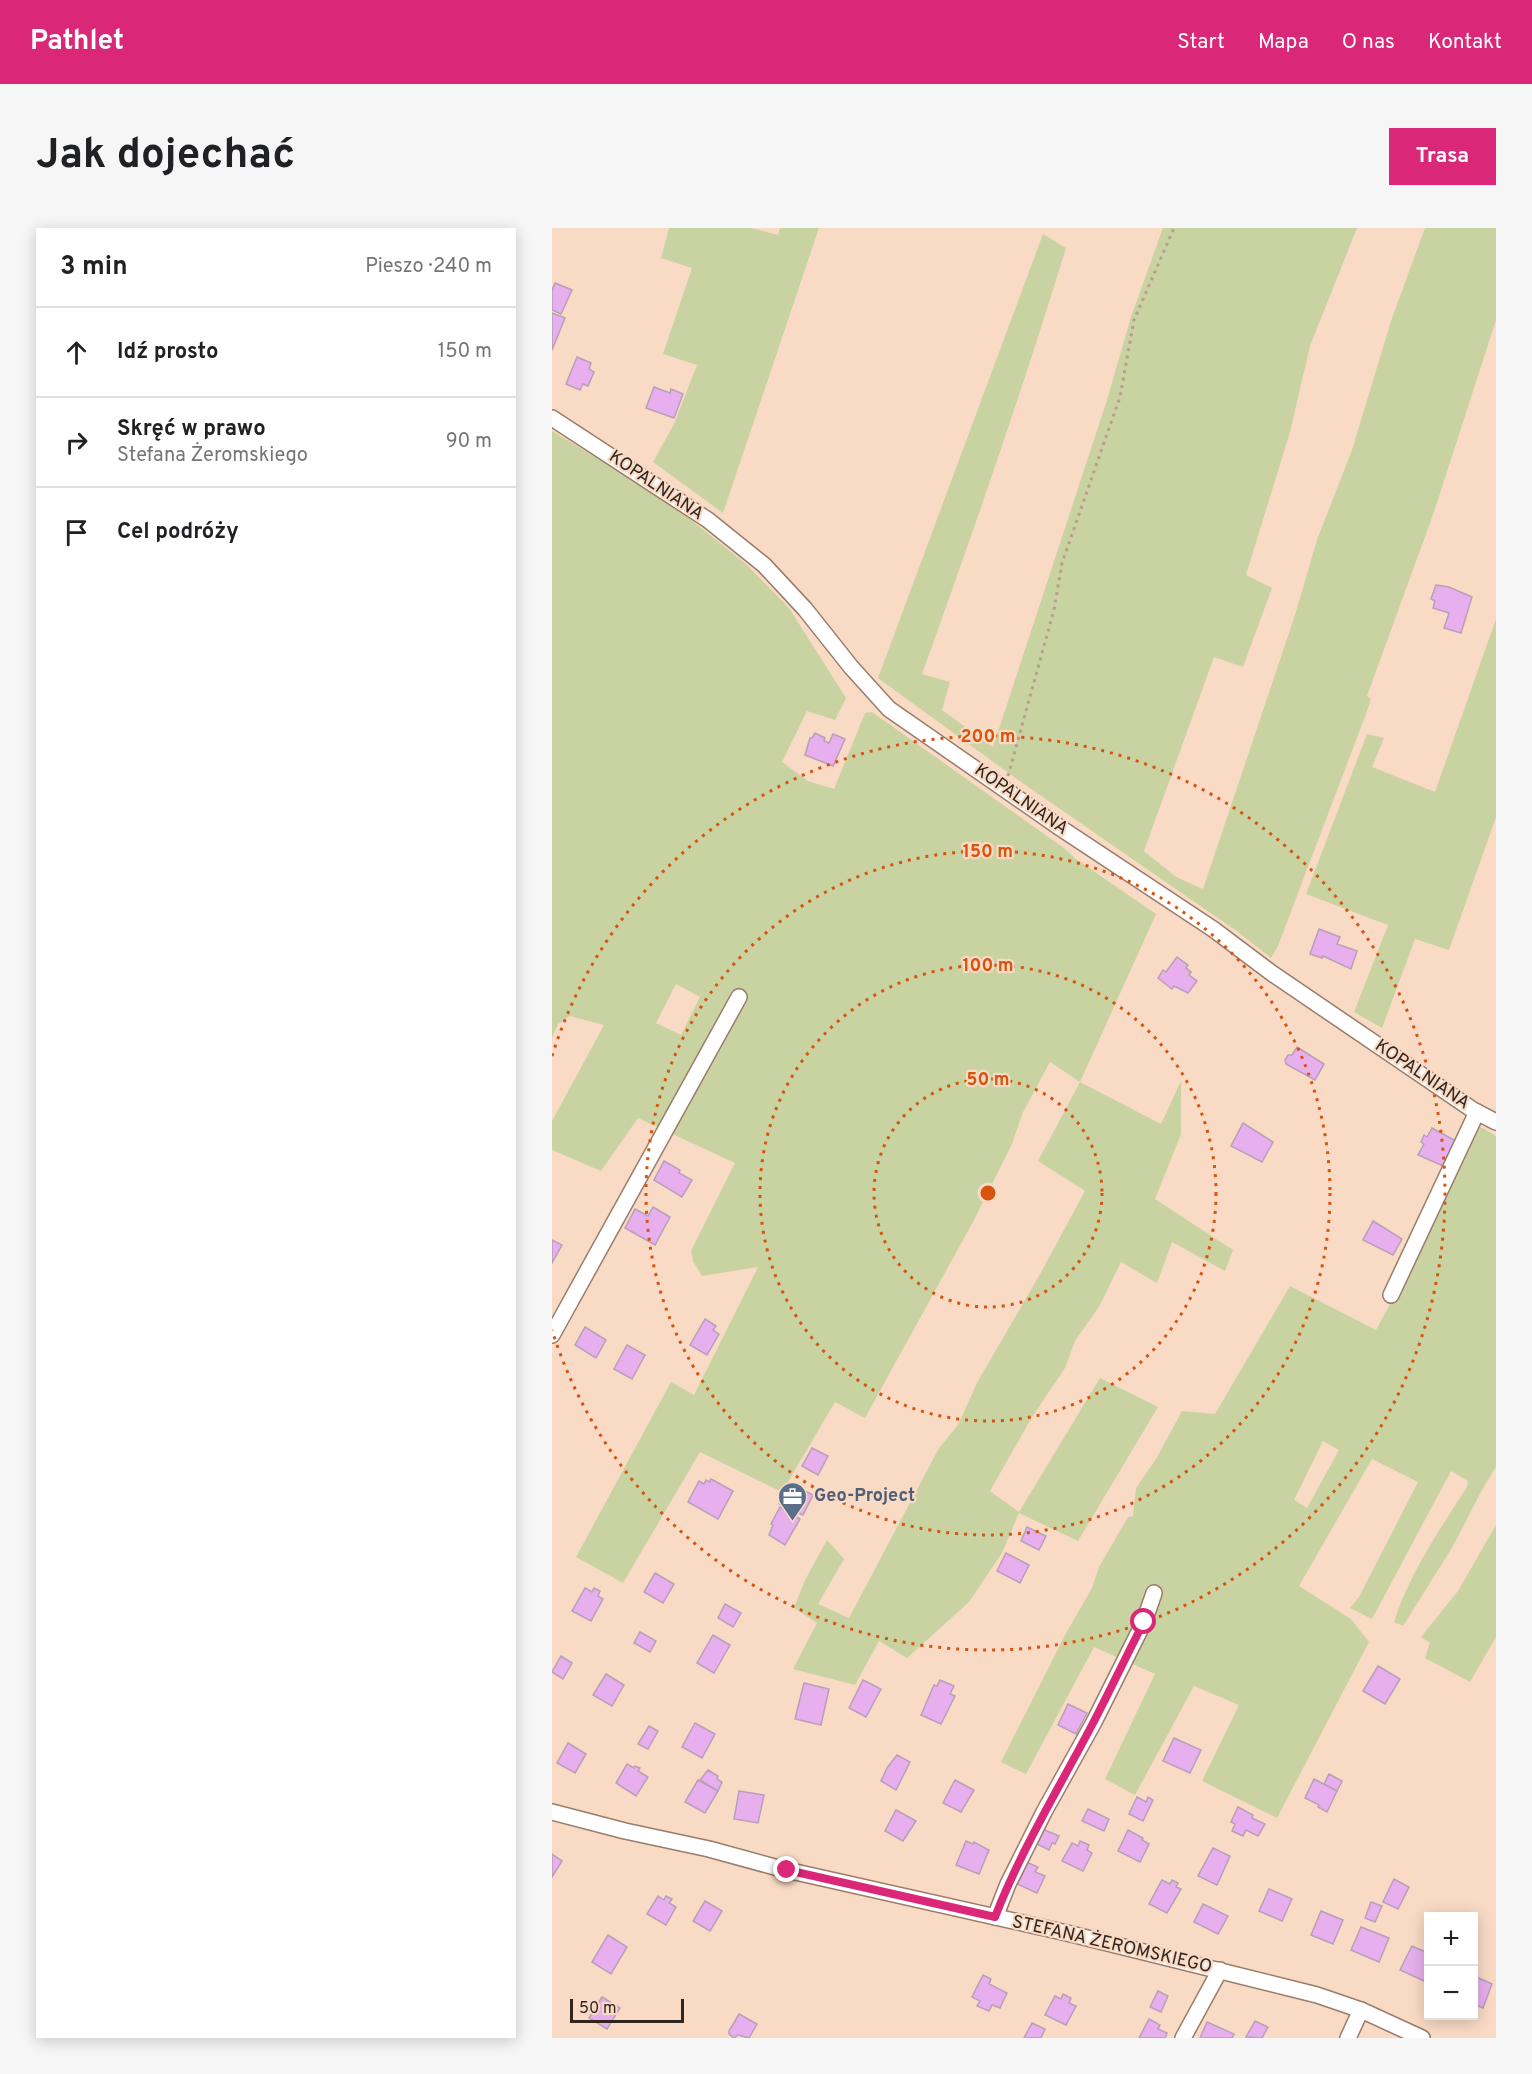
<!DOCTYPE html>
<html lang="pl">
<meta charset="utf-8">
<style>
:root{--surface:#fff;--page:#f6f6f6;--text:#202124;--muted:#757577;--line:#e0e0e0;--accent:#db2777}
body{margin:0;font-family:Overpass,sans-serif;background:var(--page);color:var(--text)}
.controls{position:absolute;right:18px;bottom:18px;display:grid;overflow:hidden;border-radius:0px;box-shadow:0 3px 15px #0003}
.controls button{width:54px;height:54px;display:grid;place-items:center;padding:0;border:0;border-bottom:2px solid var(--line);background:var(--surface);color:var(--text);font:30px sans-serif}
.scale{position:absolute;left:18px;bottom:15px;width:114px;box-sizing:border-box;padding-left:6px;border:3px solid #31251e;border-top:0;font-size:16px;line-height:21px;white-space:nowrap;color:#31251e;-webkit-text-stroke:4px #f9dac5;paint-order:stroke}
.stop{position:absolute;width:18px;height:18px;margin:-14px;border:4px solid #db2777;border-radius:50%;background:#fff}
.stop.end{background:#db2777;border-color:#fff;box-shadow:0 2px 6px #0008}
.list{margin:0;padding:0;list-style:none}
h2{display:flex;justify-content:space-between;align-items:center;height:78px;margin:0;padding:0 24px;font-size:26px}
h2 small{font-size:20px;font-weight:400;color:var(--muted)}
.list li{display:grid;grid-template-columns:39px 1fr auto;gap:18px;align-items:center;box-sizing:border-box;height:90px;padding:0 24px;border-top:2px solid var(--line)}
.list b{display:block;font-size:22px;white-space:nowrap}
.list p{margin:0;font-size:20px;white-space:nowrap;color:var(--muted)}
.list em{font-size:20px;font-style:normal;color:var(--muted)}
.icon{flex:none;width:33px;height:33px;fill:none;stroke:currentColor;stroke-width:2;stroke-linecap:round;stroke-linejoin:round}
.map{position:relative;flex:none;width:944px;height:1810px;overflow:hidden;border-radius:0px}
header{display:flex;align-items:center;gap:36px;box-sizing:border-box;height:84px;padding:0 30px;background:var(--accent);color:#fff}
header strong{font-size:28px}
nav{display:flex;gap:33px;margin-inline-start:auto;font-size:21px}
.intro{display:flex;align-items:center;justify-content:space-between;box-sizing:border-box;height:144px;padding:0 36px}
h1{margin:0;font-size:42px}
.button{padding:15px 27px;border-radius:0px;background:var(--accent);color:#fff;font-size:21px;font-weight:700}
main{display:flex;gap:36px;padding:0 36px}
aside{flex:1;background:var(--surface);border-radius:0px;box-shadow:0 3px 15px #0003}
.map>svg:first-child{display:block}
.green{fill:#c9d3a1;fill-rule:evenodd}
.building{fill:#e7afed;stroke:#b7a0b9;stroke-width:1.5}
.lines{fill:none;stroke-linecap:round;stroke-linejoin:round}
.minor-casing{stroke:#997c6a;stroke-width:18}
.path{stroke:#b79e8e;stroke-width:3;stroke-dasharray:3 4.5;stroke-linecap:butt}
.minor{stroke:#fff;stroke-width:15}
.route{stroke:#db2777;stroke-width:8}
.ring{fill:none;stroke:#d6540e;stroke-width:3;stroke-dasharray:3 6}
.labels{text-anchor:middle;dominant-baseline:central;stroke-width:4.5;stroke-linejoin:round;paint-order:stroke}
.street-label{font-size:18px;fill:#31251e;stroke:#f9dac5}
.service-label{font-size:18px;font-weight:bold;fill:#4e5e75;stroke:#f9dac5;text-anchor:start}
.centre{fill:#d6540e;stroke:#f9dac5;stroke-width:3}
.ring-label{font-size:18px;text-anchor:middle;font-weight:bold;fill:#d6540e;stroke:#f9dac5;stroke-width:4.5;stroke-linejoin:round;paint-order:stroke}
</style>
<header>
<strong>Pathlet</strong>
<nav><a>Start</a><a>Mapa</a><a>O nas</a><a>Kontakt</a></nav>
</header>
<div class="intro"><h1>Jak dojechać</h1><a class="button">Trasa</a></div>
<main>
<aside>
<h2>3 min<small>Pieszo · 240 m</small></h2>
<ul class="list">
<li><svg class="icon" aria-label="ahead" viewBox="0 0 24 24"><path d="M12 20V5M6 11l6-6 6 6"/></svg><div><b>Idź prosto</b></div><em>150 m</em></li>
<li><svg class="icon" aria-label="right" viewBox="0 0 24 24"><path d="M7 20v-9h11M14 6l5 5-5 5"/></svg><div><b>Skręć w prawo</b><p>Stefana Żeromskiego</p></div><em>90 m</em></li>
<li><svg class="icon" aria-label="arrive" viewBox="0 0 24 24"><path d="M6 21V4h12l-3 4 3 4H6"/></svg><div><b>Cel podróży</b></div></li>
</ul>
</aside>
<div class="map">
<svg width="944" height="1810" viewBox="0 0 944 1810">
<rect width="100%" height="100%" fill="#f9dac5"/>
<!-- green -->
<g class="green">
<path d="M 117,0 L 199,0 L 226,7 L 228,0 L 267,0 L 171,285 L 101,234 L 122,196 L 145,137 L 111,126 L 140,40 L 109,30 Z"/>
<path d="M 611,0 L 805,0 L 758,118 L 738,204 L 694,347 L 720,360 L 691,439 L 662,429 L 592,623 L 624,649 L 651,661 L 743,387 L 765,312 L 800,222 L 839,93 L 873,0 L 944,0 L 944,92 L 882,284 L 815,468 L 819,471 L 814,486 L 726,718 L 719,730 L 686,704 L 462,549 L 326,450 L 491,6 L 514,20 C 470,163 421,305 370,446 L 398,454 L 390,482 L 441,519 L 555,172 L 579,89 Z"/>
<path d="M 0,203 L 113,271 L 194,336 L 237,380 L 294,470 L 283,492 L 255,483 L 230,534 L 256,553 L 282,561 L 313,485 L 320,484 L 512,620 L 524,631 L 604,686 L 528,854 L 609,896 L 629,853 L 629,906 L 603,971 L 681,1022 L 673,1043 L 620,1014 L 605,1055 L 569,1034 L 548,1077 L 523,1113 L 513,1140 L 480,1189 L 438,1263 L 467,1284 L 548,1150 L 606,1179 L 526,1313 L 467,1285 L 450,1325 L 417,1374 L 355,1430 L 327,1413 L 303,1457 L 241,1441 L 265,1395 L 242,1380 L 253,1352 L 275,1312 L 292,1331 L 266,1376 L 297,1390 L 387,1220 L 406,1197 L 426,1153 L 487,1048 L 533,963 L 486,933 L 528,854 L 498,834 L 471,884 L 460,916 L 422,992 L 313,1190 L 283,1174 L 230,1264 L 148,1224 L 71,1355 L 24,1329 L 119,1154 L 142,1167 L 206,1039 L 150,1048 L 141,1033 L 139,1023 L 183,935 L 86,890 L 49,943 L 0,922 L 0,893 L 52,797 L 18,788 L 6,796 L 0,810 ZM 124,756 L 148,769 L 129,807 L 104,795 Z"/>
<path d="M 944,391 L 944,589 L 897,722 L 863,711 L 830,800 L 802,784 L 836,697 L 754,666 L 815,506 L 832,510 L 820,539 L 883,564 Z"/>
<path d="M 927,898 L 944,908 L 944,1239 L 931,1260 L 901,1318 L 851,1398 L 842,1394 C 857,1346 888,1301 915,1259 L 916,1253 L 899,1243 L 820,1391 L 798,1380 L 807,1369 L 866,1254 L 820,1231 L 747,1358 L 799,1391 L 817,1414 L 725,1590 L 650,1553 L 687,1477 L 642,1458 L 583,1567 L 553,1551 L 603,1446 L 542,1419 L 474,1546 L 449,1534 L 513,1407 L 540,1360 L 547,1339 L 576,1289 L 581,1288 L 584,1260 L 604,1231 L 630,1183 L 663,1186 L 738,1058 L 824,1102 L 860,1036 ZM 771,1213 L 787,1222 L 755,1280 L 742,1272 Z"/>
<path d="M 944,1297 L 944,1409 L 918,1454 L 873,1430 L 878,1415 L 869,1409 L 906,1363 Z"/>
</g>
<!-- building -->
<g class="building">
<path d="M 3,55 L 20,62 L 9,86 L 0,82 L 0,62 Z"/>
<path d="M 0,85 L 13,90 L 0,122 Z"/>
<path d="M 25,129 L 39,135 L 37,141 L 42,144 L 36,158 L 31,156 L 28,162 L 14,156 Z"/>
<path d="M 102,159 L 118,165 L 119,161 L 131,166 L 122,190 L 94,180 Z"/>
<path d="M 884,357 L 897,359 L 920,369 L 909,405 L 892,400 L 897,385 L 881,380 L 883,373 L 879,371 Z"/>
<path d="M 263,505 L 273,510 L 272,513 L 277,515 L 281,506 L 293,511 L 281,538 L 253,527 L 258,510 L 260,510 Z"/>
<path d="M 767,701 L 788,709 L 785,716 L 805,723 L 799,741 L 771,728 L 770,730 L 758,726 Z"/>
<path d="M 625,729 L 636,737 L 634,740 L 639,744 L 637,747 L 645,753 L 636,765 L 622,758 L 620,761 L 606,750 L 611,742 L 614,744 Z"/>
<path d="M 745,819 L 772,836 L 763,852 L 734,836 L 733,832 L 736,827 L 740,827 Z"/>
<path d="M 691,895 L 721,914 L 710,934 L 679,918 Z"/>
<path d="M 880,900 L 904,913 L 891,938 L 866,927 L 872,916 L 869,914 L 872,907 L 875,909 Z"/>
<path d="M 112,933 L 128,942 L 127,945 L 140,952 L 130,969 L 102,952 Z"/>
<path d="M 101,979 L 118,989 L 103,1017 L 73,1000 L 83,981 L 96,988 Z"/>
<path d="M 821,993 L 850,1011 L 841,1027 L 811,1012 Z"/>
<path d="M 0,1012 L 10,1017 L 0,1035 Z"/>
<path d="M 153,1091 L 164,1098 L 161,1102 L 167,1106 L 155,1127 L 138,1117 Z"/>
<path d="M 33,1099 L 54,1112 L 44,1130 L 23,1117 Z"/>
<path d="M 75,1117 L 93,1127 L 80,1151 L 62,1141 Z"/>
<path d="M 260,1220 L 276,1228 L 266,1247 L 250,1238 Z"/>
<path d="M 159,1251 L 181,1263 L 166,1291 L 136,1274 L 147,1253 L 152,1256 L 154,1252 L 158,1254 Z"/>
<path d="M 238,1255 L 261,1267 L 251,1287 L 227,1276 Z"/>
<path d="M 228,1279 L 248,1291 L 233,1317 L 217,1307 L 221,1297 L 219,1296 Z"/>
<path d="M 475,1299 L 494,1308 L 487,1322 L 469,1313 Z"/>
<path d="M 454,1325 L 477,1337 L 468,1355 L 445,1343 Z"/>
<path d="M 103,1345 L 122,1356 L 111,1375 L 92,1364 Z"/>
<path d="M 33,1360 L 40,1364 L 42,1360 L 48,1363 L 46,1368 L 51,1371 L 39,1393 L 20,1383 Z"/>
<path d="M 173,1376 L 189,1385 L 181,1399 L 166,1390 Z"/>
<path d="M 88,1404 L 104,1413 L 98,1424 L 82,1415 Z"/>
<path d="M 161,1407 L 178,1417 L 162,1445 L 145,1435 Z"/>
<path d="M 9,1428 L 20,1435 L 11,1451 L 0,1444 Z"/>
<path d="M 826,1438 L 848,1451 L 833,1476 L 811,1463 Z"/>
<path d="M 54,1446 L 72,1457 L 60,1478 L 41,1467 Z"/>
<path d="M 311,1452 L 329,1461 L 314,1489 L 297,1480 Z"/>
<path d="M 388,1452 L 402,1458 L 398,1466 L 403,1468 L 389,1496 L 369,1487 L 382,1457 L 385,1458 Z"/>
<path d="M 252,1455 L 277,1461 L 269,1497 L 243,1491 Z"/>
<path d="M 516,1476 L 535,1485 L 524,1506 L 506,1497 Z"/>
<path d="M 143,1495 L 163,1506 L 150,1530 L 130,1519 Z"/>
<path d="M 97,1498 L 106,1503 L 96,1521 L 86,1516 Z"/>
<path d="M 622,1510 L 649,1522 L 638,1545 L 611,1533 Z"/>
<path d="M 16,1515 L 34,1526 L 23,1545 L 5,1535 Z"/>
<path d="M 345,1527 L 358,1534 L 344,1562 L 329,1553 L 335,1540 Z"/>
<path d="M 75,1536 L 82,1540 L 83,1538 L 88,1540 L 86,1543 L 96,1549 L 84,1568 L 64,1555 Z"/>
<path d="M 156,1542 L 166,1548 L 165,1551 L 170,1554 L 166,1563 L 148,1552 Z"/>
<path d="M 777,1546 L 790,1553 L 785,1563 L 772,1556 Z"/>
<path d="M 762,1551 L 785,1563 L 775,1584 L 766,1579 L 767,1577 L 753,1570 Z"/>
<path d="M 146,1552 L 166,1563 L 153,1585 L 133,1574 Z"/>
<path d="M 403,1552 L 422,1562 L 409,1584 L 391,1575 Z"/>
<path d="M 187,1563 L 212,1567 L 206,1595 L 182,1591 Z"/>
<path d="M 585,1569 L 594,1574 L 596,1569 L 601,1572 L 591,1593 L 577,1586 Z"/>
<path d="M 686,1579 L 701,1587 L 700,1590 L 713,1596 L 706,1608 L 694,1602 L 691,1608 L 680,1603 L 683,1596 L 679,1594 Z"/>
<path d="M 536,1581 L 557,1591 L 552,1603 L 530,1593 Z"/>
<path d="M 344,1582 L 364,1593 L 351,1613 L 333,1603 Z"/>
<path d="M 490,1601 L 507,1608 L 503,1616 L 500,1615 L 497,1622 L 483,1615 Z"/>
<path d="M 576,1602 L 591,1610 L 590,1612 L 597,1616 L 588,1634 L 566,1623 Z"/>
<path d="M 414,1613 L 421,1616 L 422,1614 L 437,1622 L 427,1646 L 404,1637 Z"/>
<path d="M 528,1613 L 537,1617 L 535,1622 L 540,1625 L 531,1643 L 510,1633 L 520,1615 L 526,1618 Z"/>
<path d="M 661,1620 L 678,1628 L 665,1657 L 646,1648 Z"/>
<path d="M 0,1626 L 10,1633 L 0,1649 Z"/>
<path d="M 472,1633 L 486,1639 L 483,1644 L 493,1648 L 485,1665 L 465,1656 L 471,1644 L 468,1643 Z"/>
<path d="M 842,1651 L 857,1659 L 846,1681 L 831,1674 Z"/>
<path d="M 610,1652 L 618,1656 L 620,1652 L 626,1655 L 624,1659 L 629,1661 L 615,1685 L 597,1676 Z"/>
<path d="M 717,1661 L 740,1671 L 730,1693 L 707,1683 Z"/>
<path d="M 106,1668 L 112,1672 L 114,1668 L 120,1671 L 117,1675 L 124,1679 L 114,1697 L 95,1686 Z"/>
<path d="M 153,1673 L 170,1683 L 158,1703 L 141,1693 Z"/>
<path d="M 819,1674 L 830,1678 L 823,1694 L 813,1690 Z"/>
<path d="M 651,1676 L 676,1688 L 666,1706 L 642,1694 Z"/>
<path d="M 769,1683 L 791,1692 L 781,1716 L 759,1707 Z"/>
<path d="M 809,1699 L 837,1710 L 827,1734 L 799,1722 Z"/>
<path d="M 56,1707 L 75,1719 L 59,1746 L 40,1734 Z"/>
<path d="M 860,1718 L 876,1725 L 876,1743 L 872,1753 L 848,1742 Z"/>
<path d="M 431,1747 L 439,1751 L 437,1756 L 455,1765 L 448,1780 L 440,1777 L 437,1783 L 425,1778 L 428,1773 L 420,1769 Z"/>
<path d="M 922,1748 L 940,1756 L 931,1780 L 922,1776 Z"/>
<path d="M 606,1763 L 616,1768 L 609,1784 L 598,1779 Z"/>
<path d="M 511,1766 L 519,1770 L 517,1775 L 524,1778 L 514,1797 L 493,1787 L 503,1768 L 509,1771 Z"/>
<path d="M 50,1769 L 68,1780 L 55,1801 L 37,1790 Z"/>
<path d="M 187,1786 L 205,1796 L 197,1810 L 186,1807 L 182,1810 L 177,1806 L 177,1803 Z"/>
<path d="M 597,1791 L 608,1797 L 606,1801 L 615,1805 L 613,1810 L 587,1810 Z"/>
<path d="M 703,1793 L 716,1799 L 710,1810 L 694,1809 Z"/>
<path d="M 655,1794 L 682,1806 L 680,1810 L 648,1810 Z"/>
<path d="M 480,1795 L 493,1801 L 489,1810 L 472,1810 Z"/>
</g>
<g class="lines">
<defs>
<g id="minor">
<path d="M 0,190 L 156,292 L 212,337 L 253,381 L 299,439 L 337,481 L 507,599 L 661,701 L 721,746 L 921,882 L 944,894"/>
<path d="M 839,1067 L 925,884"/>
<path d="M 0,1107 L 187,769"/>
<path d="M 0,1584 L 73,1603 L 157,1621 L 230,1641 L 515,1705 L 765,1767 L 809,1782 L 870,1810"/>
<path d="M 443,1689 L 456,1656 L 492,1584 L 542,1494 L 592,1394 L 602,1365"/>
<path d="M 631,1810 L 668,1742"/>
<path d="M 796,1810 L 809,1782"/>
</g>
</defs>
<!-- minor casing -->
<use href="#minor" class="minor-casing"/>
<!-- path -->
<path class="path" d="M 456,548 L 502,382 L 510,335 L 568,169 L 582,92 L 622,0"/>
<!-- minor -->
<use href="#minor" class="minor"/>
</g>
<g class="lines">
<!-- route -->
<path class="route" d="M 235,1642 L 443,1689 C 469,1622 507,1560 540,1497 C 558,1463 574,1428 592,1394"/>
</g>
<!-- distance rings -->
<g class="ring">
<circle cx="436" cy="965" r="114"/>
<circle cx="436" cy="965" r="228"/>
<circle cx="436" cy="965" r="342"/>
<path d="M0 828A457 457 0 1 1 0 1102"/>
</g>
<!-- icons -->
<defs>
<symbol id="office-pin" viewBox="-11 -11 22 30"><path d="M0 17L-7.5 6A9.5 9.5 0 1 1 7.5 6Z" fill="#5c6f8a" stroke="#f9dac5"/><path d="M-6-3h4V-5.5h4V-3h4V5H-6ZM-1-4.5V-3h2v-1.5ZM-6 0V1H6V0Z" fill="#fff"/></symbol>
</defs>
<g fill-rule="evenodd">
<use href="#office-pin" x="224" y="1252" width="33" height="45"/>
</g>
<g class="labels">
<!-- street labels -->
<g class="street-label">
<text transform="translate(104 258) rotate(34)">KOPALNIANA</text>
<text transform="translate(469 572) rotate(35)">KOPALNIANA</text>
<text transform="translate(870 847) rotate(34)">KOPALNIANA</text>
<text transform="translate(560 1717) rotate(13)">STEFANA ŻEROMSKIEGO</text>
</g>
<!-- service labels -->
<g class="service-label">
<text x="262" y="1268">Geo-Project</text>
</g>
</g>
<circle cx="436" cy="965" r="9" class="centre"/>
<g class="ring-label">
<text x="436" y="514">200 m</text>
<text x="436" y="629">150 m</text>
<text x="436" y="743">100 m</text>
<text x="436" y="857">50 m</text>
</g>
</svg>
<div class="controls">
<button>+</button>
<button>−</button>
</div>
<div class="scale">50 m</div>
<div class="stop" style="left:592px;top:1394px"></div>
<div class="stop end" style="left:235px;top:1642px"></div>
</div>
</main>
